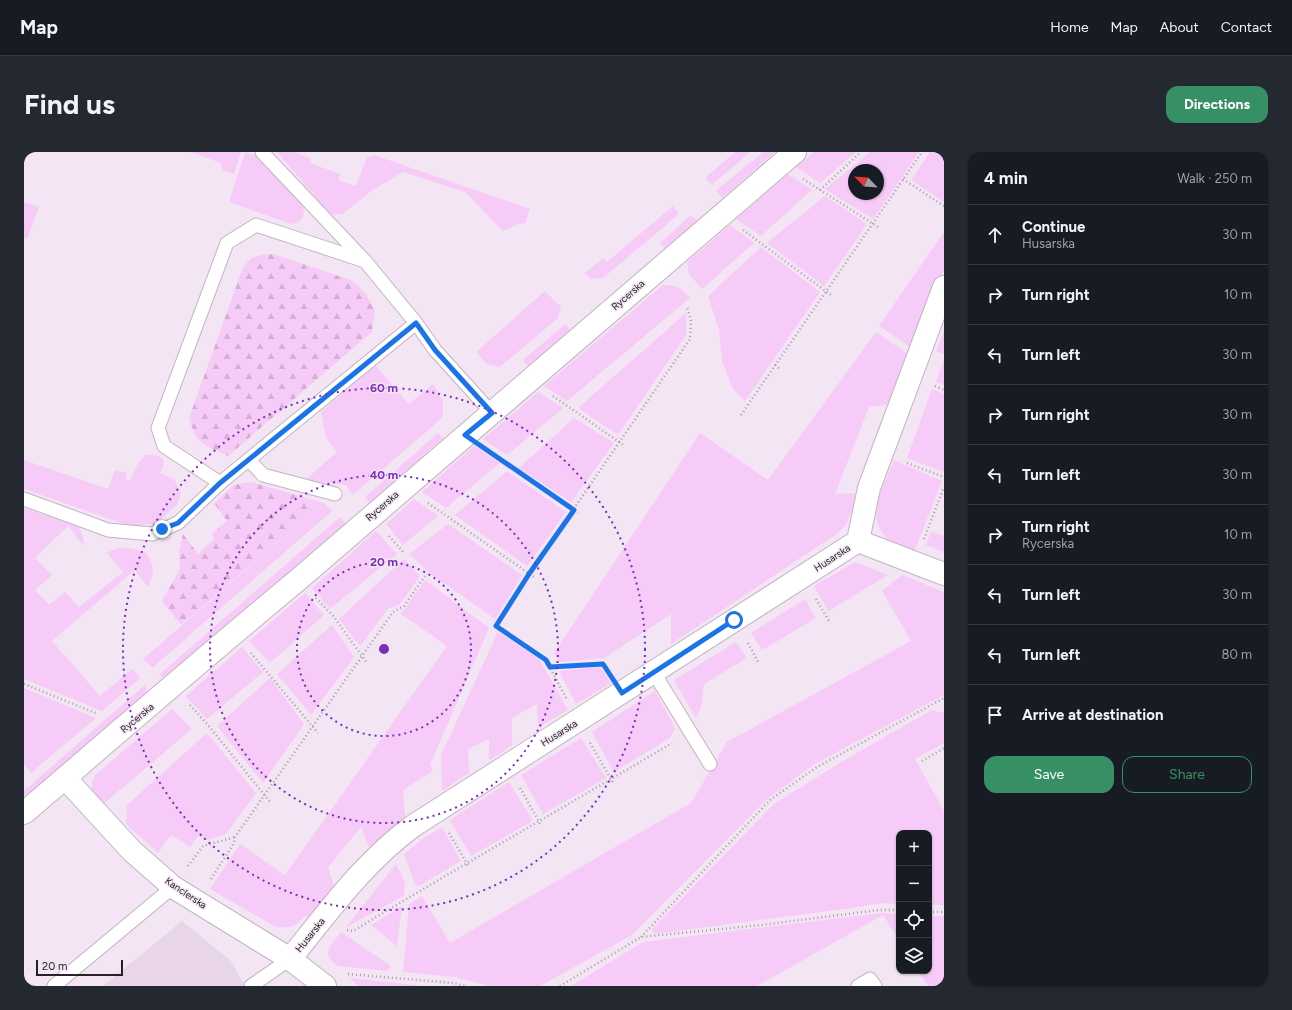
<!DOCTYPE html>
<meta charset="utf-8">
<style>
:root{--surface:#171b24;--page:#242831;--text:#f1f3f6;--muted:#9ea1a6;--line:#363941;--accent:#379065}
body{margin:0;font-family:Figtree,sans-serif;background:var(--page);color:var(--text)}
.controls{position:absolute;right:12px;bottom:12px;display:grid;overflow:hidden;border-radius:8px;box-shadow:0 1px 3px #0004}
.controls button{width:36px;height:36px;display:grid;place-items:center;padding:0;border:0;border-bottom:1px solid var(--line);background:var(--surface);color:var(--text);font:20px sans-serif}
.compass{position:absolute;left:824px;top:12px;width:36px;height:36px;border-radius:50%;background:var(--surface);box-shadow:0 1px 3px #0004;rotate:295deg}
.scale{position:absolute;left:12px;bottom:10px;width:87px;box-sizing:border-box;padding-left:4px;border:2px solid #262227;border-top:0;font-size:11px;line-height:14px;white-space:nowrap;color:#262227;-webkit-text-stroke:3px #f3e5f3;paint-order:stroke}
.stop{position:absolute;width:12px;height:12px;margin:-9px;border:3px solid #1a73e8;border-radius:50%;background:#fff}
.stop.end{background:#1a73e8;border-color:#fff;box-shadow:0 1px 4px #0008}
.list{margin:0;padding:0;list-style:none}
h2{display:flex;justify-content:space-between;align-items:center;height:52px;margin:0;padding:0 16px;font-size:17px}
h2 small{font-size:13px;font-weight:400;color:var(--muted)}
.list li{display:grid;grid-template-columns:26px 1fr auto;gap:12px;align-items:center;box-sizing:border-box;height:60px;padding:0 16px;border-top:1px solid var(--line)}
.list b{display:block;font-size:15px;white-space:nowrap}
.list p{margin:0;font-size:13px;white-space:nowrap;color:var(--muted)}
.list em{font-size:13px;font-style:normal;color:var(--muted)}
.actions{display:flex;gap:8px;padding:12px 16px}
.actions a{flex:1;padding:9px 0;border:1px solid var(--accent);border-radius:12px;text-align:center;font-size:14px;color:var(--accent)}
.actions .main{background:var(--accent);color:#fff}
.icon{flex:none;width:22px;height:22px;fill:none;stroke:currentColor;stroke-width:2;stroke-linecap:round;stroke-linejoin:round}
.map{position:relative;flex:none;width:920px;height:834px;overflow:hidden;border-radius:12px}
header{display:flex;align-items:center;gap:24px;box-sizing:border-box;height:56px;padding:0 20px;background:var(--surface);border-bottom:1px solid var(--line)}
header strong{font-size:19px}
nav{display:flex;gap:22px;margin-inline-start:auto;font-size:14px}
.intro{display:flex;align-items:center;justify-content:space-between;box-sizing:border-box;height:96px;padding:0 24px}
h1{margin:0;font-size:28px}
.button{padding:10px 18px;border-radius:12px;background:var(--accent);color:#fff;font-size:14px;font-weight:700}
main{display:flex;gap:24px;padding:0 24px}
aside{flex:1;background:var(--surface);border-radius:12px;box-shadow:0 1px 3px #0004}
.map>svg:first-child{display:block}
.built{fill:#e8d5e8}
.grass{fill:#f7cbf8;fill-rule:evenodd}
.forest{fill:url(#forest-firs)}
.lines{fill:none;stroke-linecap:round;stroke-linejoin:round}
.service-casing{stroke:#c1b4c1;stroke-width:15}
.minor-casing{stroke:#c1b4c1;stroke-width:24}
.path{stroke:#a89ea8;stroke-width:2.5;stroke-dasharray:1 3;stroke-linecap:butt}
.service{stroke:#fff;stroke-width:13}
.minor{stroke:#fff;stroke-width:22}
.route{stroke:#1a73e8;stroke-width:5}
.ring{fill:none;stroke:#7b2cbf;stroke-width:2;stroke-dasharray:2 4}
.labels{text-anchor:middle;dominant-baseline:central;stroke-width:3;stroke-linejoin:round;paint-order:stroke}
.street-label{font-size:10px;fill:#262227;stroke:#f3e5f3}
.centre{fill:#7b2cbf;stroke:#f3e5f3;stroke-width:2}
.ring-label{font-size:12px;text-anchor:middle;font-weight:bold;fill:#7b2cbf;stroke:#f3e5f3;stroke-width:3;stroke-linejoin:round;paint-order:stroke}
</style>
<header>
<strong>Map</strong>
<nav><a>Home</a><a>Map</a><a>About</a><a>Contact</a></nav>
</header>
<div class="intro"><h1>Find us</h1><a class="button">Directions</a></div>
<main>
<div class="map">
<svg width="920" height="834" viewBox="0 0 920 834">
<defs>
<pattern id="forest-firs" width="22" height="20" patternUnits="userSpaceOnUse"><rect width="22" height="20" fill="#f7cbf8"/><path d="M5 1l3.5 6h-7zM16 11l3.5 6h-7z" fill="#d4aed5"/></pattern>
</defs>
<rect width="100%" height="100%" fill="#f3e5f3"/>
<!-- built -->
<path class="built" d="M 158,769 L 207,809 L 221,834 L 79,834 Z"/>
<!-- grass -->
<g class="grass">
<path d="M 167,0 L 217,0 L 210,22 L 199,18 L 197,11 Z"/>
<path d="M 221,0 L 239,6 L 278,51 C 282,63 280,70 267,72 L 205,50 Z"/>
<path d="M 253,0 L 270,0 L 287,6 L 286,11 L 316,22 L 314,28 L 332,34 L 343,5 L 350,3 L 506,57 L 501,71 L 494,72 L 479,79 L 441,40 L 379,20 L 347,39 L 319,62 L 306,62 Z"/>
<path d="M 711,0 L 726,0 L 688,33 L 681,26 Z"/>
<path d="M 739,0 L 751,0 L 698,46 L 692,39 Z"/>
<path d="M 790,0 L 832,0 L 796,31 L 772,15 Z"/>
<path d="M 846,0 L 895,0 L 849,67 L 801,37 ZM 830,18 L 854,18 L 854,42 L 830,42 Z"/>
<path d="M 906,0 L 920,0 L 920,50 L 887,28 Z"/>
<path d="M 764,22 L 788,38 L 737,84 L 712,67 Z"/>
<path d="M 801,44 L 843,72 L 800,134 L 743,91 Z"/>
<path d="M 0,50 L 15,55 L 3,87 L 0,86 Z"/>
<path d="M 649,54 L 655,62 L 579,126 L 567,127 L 561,121 L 579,106 L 583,110 Z"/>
<path d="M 666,64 L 670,65 L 673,69 L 641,96 L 636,91 Z"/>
<path d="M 706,73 L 730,91 L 678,137 L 665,122 L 663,110 Z"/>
<path d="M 920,80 L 920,118 L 889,197 L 855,174 Z"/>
<path d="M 737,95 L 796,140 L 721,249 L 709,237 L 698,209 L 695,178 L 684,144 Z"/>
<path d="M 639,133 C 654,133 656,135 666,146 L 543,249 L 520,234 Z"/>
<path d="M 521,139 L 537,155 L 534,166 L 476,215 L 463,212 L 452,200 Z"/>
<path d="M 662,161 L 662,183 L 594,283 L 554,256 Z"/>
<path d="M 541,172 L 546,178 L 504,214 L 499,208 Z"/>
<path d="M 920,179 L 920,202 L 912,199 Z"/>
<path d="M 852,180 L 887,204 L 869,251 L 845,255 L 811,342 L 835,341 L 822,373 L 811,383 L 647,492 L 647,462 L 580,506 L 535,510 L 530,501 L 676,281 L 744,328 Z"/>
<path d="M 920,208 L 920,233 L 912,230 Z"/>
<path d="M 351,213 L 385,252 L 409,232 L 419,249 L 419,265 L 329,343 L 322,333 L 281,328 L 313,300 L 302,286 L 297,260 Z"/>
<path d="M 908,237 L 920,242 L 920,320 L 883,306 Z"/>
<path d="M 514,240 L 539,256 L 483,303 L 459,287 Z"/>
<path d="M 550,266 L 590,291 L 547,350 L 495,316 Z"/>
<path d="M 414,281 L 419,286 L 346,351 L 341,345 Z"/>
<path d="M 450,294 L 476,311 L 422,356 L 398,340 Z"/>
<path d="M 121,303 L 132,303 L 139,307 L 140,313 L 136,321 L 150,327 L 157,341 L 153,353 L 133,371 L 109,375 L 0,337 L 0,308 L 84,337 L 91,318 L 103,321 L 101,329 L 107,327 L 113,313 Z"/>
<path d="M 870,308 L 918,329 L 890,400 C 882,397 872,394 865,388 C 856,381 849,365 852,354 C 856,339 864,323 870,308 Z"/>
<path d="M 483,319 L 542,360 L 503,414 L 431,363 Z"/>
<path d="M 390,347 L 414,364 L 379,393 L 362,372 Z"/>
<path d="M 300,351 L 308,359 L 128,516 L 119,507 Z"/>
<path d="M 0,356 L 55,375 L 59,385 L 60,394 L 44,374 L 11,406 L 28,423 L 11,438 L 25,453 L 41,440 L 55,455 L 99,420 L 83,401 C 96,392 108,396 122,401 C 131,417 131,417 124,435 L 111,418 L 28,489 L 76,544 L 108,517 L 116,526 L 78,559 L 0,527 Z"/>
<path d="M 316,365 L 322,372 L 143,526 L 135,523 Z"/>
<path d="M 424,372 L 498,423 L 471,467 L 403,419 L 385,402 Z"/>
<path d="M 352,379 L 373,402 L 306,457 L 288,436 Z"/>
<path d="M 907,379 L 920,384 L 920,400 L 902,393 Z"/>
<path d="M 380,407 L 396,424 L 376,452 L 364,457 L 336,494 L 315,467 Z"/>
<path d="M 831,410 L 864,423 L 804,459 L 790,434 Z"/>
<path d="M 878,423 L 920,440 L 920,543 L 789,613 L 743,647 L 608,783 L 516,834 L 466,834 L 430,825 L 379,820 L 385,752 L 398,744 L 426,791 L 667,651 L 703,590 L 887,489 L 858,439 Z"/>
<path d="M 401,428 L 465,476 L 406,613 L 409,619 L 379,638 L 381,664 L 346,698 L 337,675 L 304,715 L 312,741 L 290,768 L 282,763 C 271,775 268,776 252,775 L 186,737 L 216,692 L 261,723 L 423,494 L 377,462 Z"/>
<path d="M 281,441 L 300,463 L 246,511 L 225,489 Z"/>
<path d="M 781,447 L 792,466 L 738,498 L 727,481 Z"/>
<path d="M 308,473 L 330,505 L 287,563 L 253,522 Z"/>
<path d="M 474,480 L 515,507 L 544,558 L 514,576 L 513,552 L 488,566 L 488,593 L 465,609 L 465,587 L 444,597 L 445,621 L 418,639 L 417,603 Z"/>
<path d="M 712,490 L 723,506 L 680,532 L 677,555 L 672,566 L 650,528 Z"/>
<path d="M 218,495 L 239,520 L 183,567 L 162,544 Z"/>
<path d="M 576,515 L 587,531 L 552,552 L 535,519 Z"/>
<path d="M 246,526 L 280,572 L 239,631 L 193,574 Z"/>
<path d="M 122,532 L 123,543 L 0,648 L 0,639 Z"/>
<path d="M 0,536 L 72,566 L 7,621 L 0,612 Z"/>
<path d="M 631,539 L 651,576 L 646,586 L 590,620 L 568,580 Z"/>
<path d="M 148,557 L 168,577 L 78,653 L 68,642 L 68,630 L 71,623 Z"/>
<path d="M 908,558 L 920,561 L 920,591 L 891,607 L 920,659 L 920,753 L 905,753 L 905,681 L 875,681 L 875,752 L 857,751 L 827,756 L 630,782 L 628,777 L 750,652 L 824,606 Z"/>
<path d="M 183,581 L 232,641 L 202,682 L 183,688 L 174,684 L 166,695 L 147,683 L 134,701 L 102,672 L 103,653 Z"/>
<path d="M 557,586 L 582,626 L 519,662 L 497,623 Z"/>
<path d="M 485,630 L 509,669 L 447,704 L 426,668 Z"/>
<path d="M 418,675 L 437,709 L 395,734 L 391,732 L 380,702 L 397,688 Z"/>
<path d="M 372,712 L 381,730 L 380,744 L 322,775 Z"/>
<path d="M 378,754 L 373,794 L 347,773 Z"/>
<path d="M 858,761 L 875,762 L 875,788 L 859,763 L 733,834 L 547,834 L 619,790 Z"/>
<path d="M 905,764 L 920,764 L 920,834 L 904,834 L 894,819 L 905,819 Z"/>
<path d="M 317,780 L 367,814 L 363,819 L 314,814 L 307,808 L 304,803 L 305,796 Z"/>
<path d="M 325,826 L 400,834 L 335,834 Z"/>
</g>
<!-- forest -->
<g class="forest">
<path d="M 249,102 L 327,128 L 341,140 L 351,159 L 348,180 L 204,304 C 181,293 172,293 165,266 L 218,118 C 227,103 233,103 249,102 Z"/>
<path d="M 227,330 L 300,351 L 157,473 L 138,449 L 156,417 L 155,401 L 159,382 L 174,402 L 191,386 L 187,382 L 203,369 L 190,351 L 210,333 Z"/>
</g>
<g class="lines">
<defs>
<g id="service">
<path d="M 238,0 L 340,108"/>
<path d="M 392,171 L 196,331 L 140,294 L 134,276 L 203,91 L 232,73 L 341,109 L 392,171 L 411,198 L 468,261"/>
<path d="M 225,308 L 239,323 L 311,342"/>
<path d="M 0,347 L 84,378 L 128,382 L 154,371 L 196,331"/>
<path d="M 630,521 L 686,612"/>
<path d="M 30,834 L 149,735"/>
<path d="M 227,834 L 266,807"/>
<path d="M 834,834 L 846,827 L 851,834"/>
</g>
<g id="minor">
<path d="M 834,389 L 920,422"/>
<path d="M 41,626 L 108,699 L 149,735 L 266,807 L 301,834"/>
<path d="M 0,661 C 91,583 182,504 275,427 L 771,0"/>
<path d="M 266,807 C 304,760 340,710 389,674 L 834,389 L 845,336 L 920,135"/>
</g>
</defs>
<!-- service casing -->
<use href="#service" class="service-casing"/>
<!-- minor casing -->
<use href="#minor" class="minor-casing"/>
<!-- path -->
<g class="path">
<path d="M 779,27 L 854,75"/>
<path d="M 879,27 L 920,54"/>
<path d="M 796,38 L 837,0"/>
<path d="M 719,78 L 807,143"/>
<path d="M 751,213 L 756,217"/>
<path d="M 911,234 L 920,238"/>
<path d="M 529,244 L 601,294"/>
<path d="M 717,263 L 898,0"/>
<path d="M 465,299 L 554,361"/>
<path d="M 883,311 L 920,325"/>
<path d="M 404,351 L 510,425"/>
<path d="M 365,384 L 381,402"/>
<path d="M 900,387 L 920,335"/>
<path d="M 292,446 L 310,465 L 343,511"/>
<path d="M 792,447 L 805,469"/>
<path d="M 724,491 L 734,510"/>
<path d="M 227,501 L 294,581"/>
<path d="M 526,515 L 579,512 L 583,519"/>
<path d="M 0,532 L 74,562"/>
<path d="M 542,546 L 522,508 L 472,474 L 505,422 L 666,187 L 667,168 L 663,155"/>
<path d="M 166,553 L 184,573 L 246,650"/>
<path d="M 566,591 L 590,632"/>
<path d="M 898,609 L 920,596"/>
<path d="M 496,636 L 517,673"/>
<path d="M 425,681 L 445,715"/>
<path d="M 164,714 L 179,694 L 211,685"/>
<path d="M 187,727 L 210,691 L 211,685 L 369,460 L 380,454 L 401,424"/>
<path d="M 905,760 L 920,760"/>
<path d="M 323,778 L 329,779 C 435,715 542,654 648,591"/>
<path d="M 617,785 L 746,648 L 793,615 L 920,546"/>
<path d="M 324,822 L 429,831 L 441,834"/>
<path d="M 536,834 L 617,785 L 737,773 L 855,758 L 875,758"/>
</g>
<!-- service -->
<use href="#service" class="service"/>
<!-- minor -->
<use href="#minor" class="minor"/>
</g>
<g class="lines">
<!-- route -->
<path class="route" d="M 138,377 L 154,371 L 196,331 L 392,171 L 411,198 L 468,261 L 441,283 L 550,358 L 505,422 L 472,474 L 522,508 L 526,515 L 579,512 L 598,541 L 710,468"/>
</g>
<!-- distance rings -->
<g class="ring">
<circle cx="360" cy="497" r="87"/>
<circle cx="360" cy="497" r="174"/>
<circle cx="360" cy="497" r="261"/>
</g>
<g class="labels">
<!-- street labels -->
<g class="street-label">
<text transform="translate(604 143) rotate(-41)">Rycerska</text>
<text transform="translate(358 354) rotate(-41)">Rycerska</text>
<text transform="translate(808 406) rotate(-33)">Husarska</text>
<text transform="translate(113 566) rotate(-40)">Rycerska</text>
<text transform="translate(535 581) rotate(-32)">Husarska</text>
<text transform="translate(162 741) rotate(34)">Kanclerska</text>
<text transform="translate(286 783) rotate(-51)">Husarska</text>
</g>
</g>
<circle cx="360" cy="497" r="6" class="centre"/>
<g class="ring-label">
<text x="360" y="240">60 m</text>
<text x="360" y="327">40 m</text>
<text x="360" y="414">20 m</text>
</g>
</svg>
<div class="controls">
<button>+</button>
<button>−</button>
<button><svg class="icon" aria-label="locate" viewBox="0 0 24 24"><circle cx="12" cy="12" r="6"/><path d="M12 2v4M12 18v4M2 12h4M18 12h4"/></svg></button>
<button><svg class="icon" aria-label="layers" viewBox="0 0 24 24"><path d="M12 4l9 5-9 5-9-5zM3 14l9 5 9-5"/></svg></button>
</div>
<svg class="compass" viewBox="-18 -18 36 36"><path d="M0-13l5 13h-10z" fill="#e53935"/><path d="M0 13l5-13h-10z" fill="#9ea1a6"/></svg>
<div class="scale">20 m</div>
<div class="stop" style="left:710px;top:468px"></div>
<div class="stop end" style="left:138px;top:377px"></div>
</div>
<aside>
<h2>4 min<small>Walk · 250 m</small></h2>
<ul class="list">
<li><svg class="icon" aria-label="ahead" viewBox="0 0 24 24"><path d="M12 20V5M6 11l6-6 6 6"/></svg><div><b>Continue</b><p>Husarska</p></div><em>30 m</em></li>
<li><svg class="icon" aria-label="right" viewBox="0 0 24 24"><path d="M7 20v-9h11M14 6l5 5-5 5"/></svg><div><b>Turn right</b></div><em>10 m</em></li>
<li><svg class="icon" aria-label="left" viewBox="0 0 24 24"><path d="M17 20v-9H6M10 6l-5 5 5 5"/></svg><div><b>Turn left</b></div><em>30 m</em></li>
<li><svg class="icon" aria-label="right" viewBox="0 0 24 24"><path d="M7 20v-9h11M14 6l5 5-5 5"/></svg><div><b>Turn right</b></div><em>30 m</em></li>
<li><svg class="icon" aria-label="left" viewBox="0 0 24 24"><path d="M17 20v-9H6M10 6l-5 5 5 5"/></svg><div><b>Turn left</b></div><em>30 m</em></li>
<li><svg class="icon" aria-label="right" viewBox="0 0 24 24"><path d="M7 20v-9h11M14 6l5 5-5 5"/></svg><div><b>Turn right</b><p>Rycerska</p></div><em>10 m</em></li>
<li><svg class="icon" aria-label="left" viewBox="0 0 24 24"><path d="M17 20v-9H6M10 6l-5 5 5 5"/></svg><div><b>Turn left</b></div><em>30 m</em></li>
<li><svg class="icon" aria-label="left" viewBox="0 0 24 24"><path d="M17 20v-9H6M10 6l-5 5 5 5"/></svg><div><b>Turn left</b></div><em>80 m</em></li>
<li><svg class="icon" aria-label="arrive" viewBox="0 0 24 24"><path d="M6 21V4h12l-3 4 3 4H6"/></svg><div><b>Arrive at destination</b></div></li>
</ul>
<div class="actions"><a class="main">Save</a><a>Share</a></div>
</aside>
</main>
